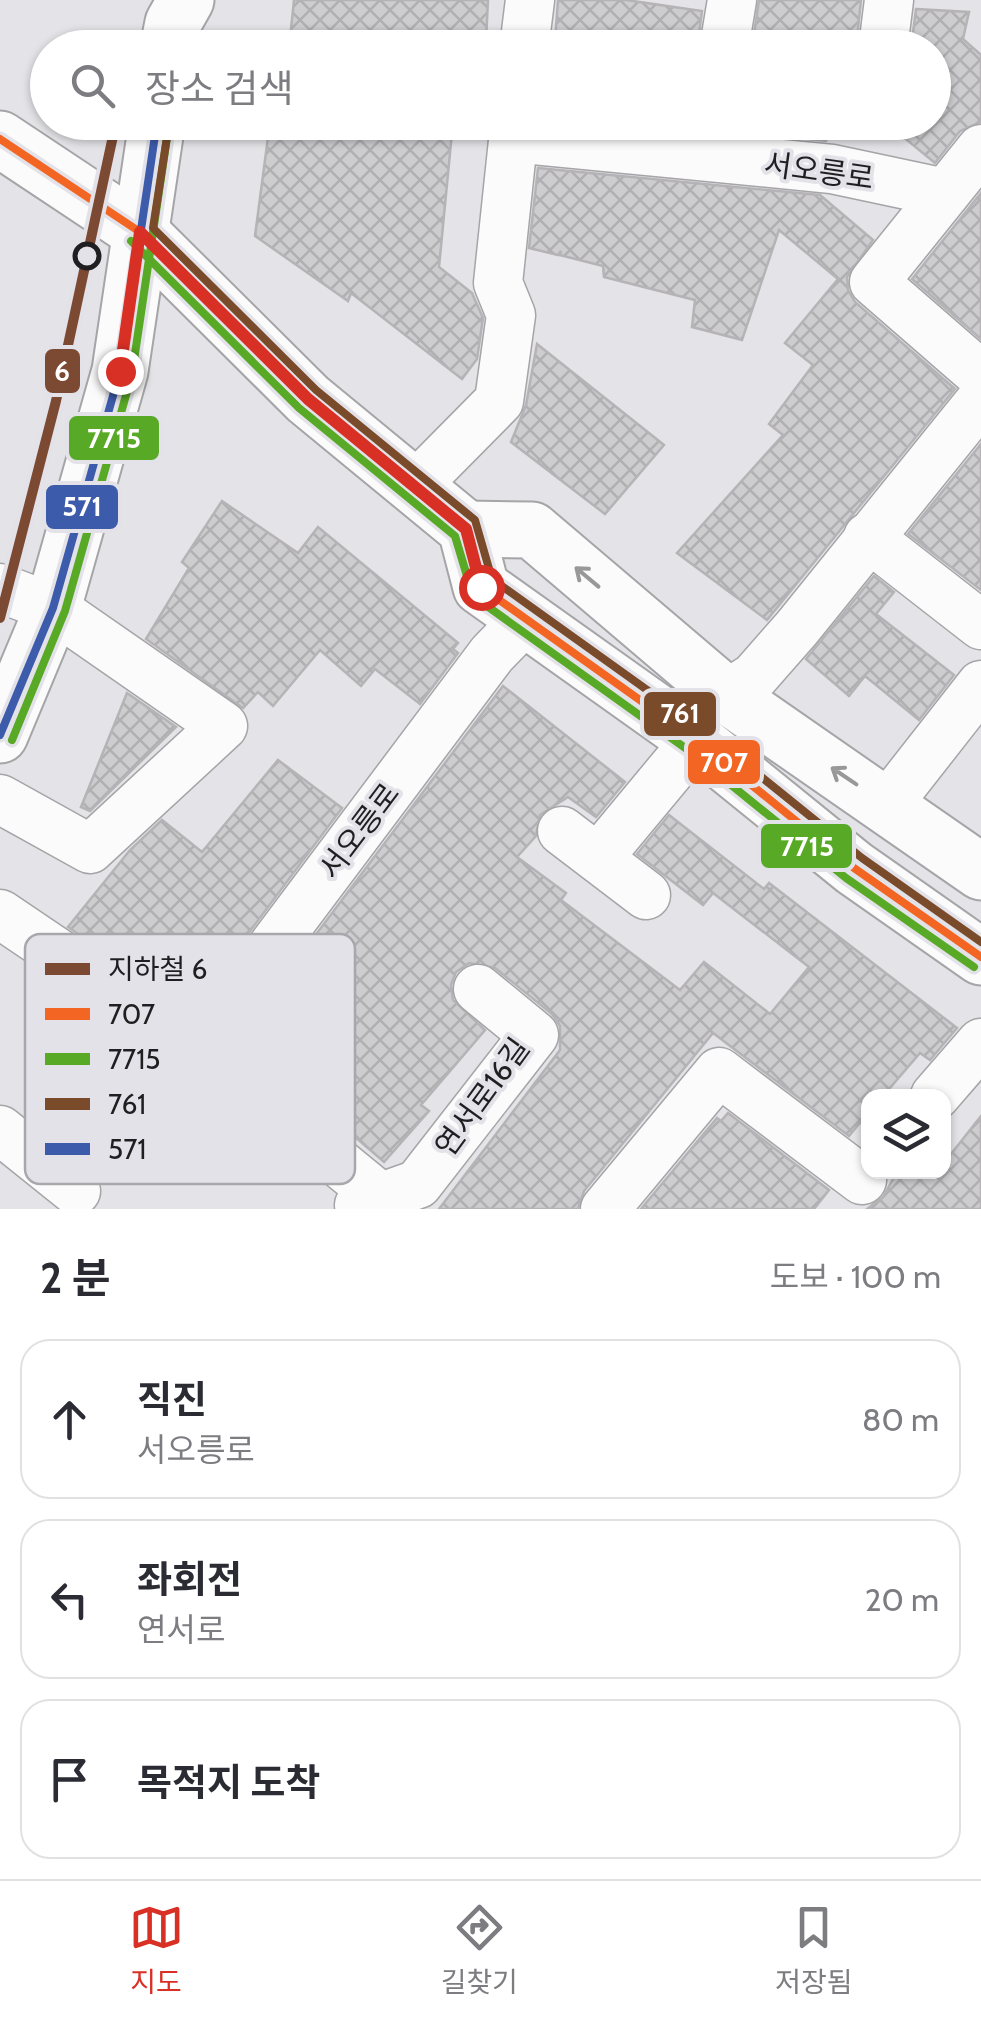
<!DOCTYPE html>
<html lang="ko">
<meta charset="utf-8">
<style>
:root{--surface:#fff;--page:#f2f2f3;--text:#2b2b33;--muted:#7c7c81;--line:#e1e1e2;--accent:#d93025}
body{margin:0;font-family:Cabin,"Noto Sans KR",sans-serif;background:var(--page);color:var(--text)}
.controls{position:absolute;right:30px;bottom:30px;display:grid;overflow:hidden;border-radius:20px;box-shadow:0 2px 8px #0004}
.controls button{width:90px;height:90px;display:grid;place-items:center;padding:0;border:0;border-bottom:2px solid var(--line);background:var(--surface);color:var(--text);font:50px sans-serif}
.stop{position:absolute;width:30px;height:30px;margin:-22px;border:8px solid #d93025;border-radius:50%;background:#fff}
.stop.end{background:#d93025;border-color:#fff;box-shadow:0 2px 10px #0008}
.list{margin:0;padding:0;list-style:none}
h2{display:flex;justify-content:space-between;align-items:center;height:130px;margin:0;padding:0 40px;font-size:42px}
h2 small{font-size:32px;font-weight:400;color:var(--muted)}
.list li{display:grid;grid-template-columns:65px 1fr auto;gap:30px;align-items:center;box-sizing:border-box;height:160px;margin:0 20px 20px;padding:0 20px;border:2px solid var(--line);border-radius:30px}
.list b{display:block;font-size:38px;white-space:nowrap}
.list p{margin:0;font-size:32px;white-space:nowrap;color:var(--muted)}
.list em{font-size:32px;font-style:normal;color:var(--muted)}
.icon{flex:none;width:55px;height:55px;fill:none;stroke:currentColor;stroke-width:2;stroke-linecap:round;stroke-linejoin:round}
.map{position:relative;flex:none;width:981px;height:1209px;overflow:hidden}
.search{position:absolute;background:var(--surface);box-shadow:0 2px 8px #0004;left:30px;right:30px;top:30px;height:110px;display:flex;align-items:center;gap:25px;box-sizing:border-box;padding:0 35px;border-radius:55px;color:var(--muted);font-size:38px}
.sheet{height:670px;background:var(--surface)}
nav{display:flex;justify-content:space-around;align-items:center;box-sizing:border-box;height:140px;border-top:2px solid var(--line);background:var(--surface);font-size:28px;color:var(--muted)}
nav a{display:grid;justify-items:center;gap:5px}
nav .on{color:var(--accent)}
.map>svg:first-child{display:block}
.building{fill:url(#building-cross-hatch);stroke:#b5b3b6;stroke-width:2.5}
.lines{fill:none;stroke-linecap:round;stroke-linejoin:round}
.minor-casing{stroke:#a5a4a7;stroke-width:51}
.major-casing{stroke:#a5a4a7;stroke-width:59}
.minor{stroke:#fbfbfb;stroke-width:48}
.major{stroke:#fbfbfb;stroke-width:55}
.bus-1-casing{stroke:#e3e2e8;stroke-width:15}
.bus-2-casing{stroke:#e3e2e8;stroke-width:15}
.bus-3-casing{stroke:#e3e2e8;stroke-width:15}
.bus-4-casing{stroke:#e3e2e8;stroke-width:15}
.bus-1{stroke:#f26522;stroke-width:8}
.bus-2{stroke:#58a925;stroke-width:8}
.bus-3{stroke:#7a4b2a;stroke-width:8}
.bus-4{stroke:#3d5bab;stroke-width:8}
.metro-1-casing{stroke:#e3e2e8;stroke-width:18}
.metro-1{stroke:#7c4932;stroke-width:10}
.oneway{stroke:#989899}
.route{stroke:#d93025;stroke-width:12}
.stop-dot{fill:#e3e2e8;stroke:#1f1f21;stroke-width:5}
.labels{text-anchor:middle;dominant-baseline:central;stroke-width:8;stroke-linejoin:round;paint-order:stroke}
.street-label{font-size:30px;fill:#1f1f21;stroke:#e3e2e8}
.key{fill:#e3e2e8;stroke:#a8a8ac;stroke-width:2.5}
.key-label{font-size:28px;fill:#1f1f21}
.line-badge{stroke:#e3e2e8;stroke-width:4}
.badge-label{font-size:28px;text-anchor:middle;font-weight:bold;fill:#fff}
</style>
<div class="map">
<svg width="981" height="1209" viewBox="0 0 981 1209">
<defs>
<pattern id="building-cross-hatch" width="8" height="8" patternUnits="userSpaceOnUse" patternTransform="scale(2.5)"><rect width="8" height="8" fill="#cdccce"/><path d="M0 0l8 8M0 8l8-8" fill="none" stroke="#b0afb1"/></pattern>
</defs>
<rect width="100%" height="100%" fill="#e4e3e7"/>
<!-- building -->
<g class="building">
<path d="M 294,0 L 488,0 L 486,41 L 419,37 L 419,48 L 289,48 Z"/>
<path d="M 558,0 L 626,0 L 702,11 L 697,48 L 555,40 Z"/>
<path d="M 759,0 L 861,0 L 856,48 L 752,48 Z"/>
<path d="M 916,9 L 969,12 L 963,39 L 981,55 L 981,122 L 960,131 L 935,163 L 885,122 L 934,122 L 934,48 L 911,48 Z"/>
<path d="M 270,122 L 453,122 L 439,267 L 472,293 L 483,318 L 477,359 L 462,379 L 351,293 L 348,301 L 255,236 Z"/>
<path d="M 709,122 L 835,122 L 826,141 L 708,129 Z"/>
<path d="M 538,168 L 820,195 L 873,240 L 847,277 L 848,290 L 855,302 L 955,389 L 767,620 L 677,553 L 783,435 L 769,424 L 813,365 L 785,343 L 838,279 L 779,230 L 742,340 L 692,327 L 695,300 L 604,277 L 603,266 L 560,255 L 561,251 L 558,255 L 529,248 Z"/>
<path d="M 981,193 L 981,339 L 912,279 Z"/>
<path d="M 537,344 L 664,445 L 605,514 L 511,442 L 526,405 Z"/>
<path d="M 981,444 L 981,590 L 908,534 Z"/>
<path d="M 222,501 L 298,553 L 318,527 L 458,643 L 453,649 L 458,653 L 420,704 L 375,669 L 361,686 L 320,650 L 273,706 L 258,692 L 243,708 L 146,639 L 189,568 L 182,562 Z"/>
<path d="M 874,576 L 894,592 L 876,614 L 954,675 L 919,720 L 865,676 L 849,696 L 806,659 Z"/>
<path d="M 503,686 L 625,782 L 596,817 L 568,797 L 540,815 L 536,836 L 517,857 L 566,893 L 561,900 L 680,990 L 704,962 L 770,1014 L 809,967 L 713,893 L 703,905 L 637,854 L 669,815 L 764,889 L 769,883 L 957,1028 L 930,1060 L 920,1053 L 883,1096 L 868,1096 L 868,1113 L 849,1136 L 713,1033 L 584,1191 L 578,1209 L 439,1209 L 560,1050 L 560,1026 L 552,1014 L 495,968 L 469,963 L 456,972 L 451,985 L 453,1000 L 485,1030 L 421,1105 L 429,1111 L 384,1162 L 309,1097 L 235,1042 Z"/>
<path d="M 127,693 L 176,727 L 90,811 L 81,807 Z"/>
<path d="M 278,760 L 342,808 L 191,1010 L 68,927 L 130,850 L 162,820 L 202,852 Z"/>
<path d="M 728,1113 L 829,1190 L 814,1209 L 641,1209 L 717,1118 L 721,1121 Z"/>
<path d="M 981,1116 L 981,1209 L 867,1209 L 883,1197 L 897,1172 L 944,1172 L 944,1163 Z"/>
</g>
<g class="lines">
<defs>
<g id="minor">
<path d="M 524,48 L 530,0"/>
<path d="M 724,48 L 732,0"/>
<path d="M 883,48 L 889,0"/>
<path d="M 513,138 L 832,169 L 945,193"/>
<path d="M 981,149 L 874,282 L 981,375"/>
<path d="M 414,487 L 499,401 L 511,315 L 498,283 L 515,122"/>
<path d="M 868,537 L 981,625"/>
<path d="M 0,588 L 53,608 L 223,726 L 90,849 L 0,799"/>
<path d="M 726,695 L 754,677 L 797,628 L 981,400"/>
<path d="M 887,805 L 981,685"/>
<path d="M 562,831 L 646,895"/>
<path d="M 598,858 L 696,740"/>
<path d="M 0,914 L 197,1047 L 395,1209"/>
<path d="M 197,1047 L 492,654 L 525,620"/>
<path d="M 935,1096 L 981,1043"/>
<path d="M 0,1130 L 76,1191"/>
<path d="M 359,1205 L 418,1184 L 534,1035 L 478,989"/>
<path d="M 605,1209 L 719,1072 L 862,1180"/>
</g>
<g id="major">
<path d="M 168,48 L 173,23 L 186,0"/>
<path d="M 0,139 L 140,232 L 308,399 L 466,529 L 481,587 L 696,740 L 854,868 L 981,957"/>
<path d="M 466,529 L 532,530 L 726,695 L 981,872"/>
<path d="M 0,735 L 53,608 L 120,371 L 157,122"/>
</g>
</defs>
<!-- minor casing -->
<use href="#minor" class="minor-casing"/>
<!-- major casing -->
<use href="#major" class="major-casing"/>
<!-- minor -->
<use href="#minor" class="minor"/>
<!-- major -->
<use href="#major" class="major"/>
<defs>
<path id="bus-1" d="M 0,139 L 140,232 L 308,399 L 466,529 L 481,587 L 696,740 L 854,868 L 981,957"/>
<g id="bus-2">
<path d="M 131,241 L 299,408 L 455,536 L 473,596 L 688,750 L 846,878 L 974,967"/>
<path d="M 12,740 L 65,611 L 132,374 L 169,124"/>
</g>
<path id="bus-3" d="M 169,124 L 153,228 L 316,390 L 475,520 L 492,579 L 703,730 L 862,858 L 981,942"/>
<path id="bus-4" d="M 0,735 L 53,608 L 120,371 L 157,122"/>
</defs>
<!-- bus-1 casing -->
<use href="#bus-1" class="bus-1-casing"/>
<!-- bus-2 casing -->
<use href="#bus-2" class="bus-2-casing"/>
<!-- bus-3 casing -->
<use href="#bus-3" class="bus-3-casing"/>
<!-- bus-4 casing -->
<use href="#bus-4" class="bus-4-casing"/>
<!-- bus-1 -->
<use href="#bus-1" class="bus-1"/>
<!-- bus-2 -->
<use href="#bus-2" class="bus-2"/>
<!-- bus-3 -->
<use href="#bus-3" class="bus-3"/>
<!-- bus-4 -->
<use href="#bus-4" class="bus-4"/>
<defs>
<path id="metro-1" d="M 0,618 L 56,401 L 116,122"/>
</defs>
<!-- metro-1 casing -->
<use href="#metro-1" class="metro-1-casing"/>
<!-- metro-1 -->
<use href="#metro-1" class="metro-1"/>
</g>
<!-- one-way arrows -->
<defs><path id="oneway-shaft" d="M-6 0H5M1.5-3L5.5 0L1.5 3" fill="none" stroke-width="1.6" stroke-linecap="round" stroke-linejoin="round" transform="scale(2.5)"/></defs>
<g class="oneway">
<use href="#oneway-shaft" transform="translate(587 577) rotate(-140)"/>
<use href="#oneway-shaft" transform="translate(844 776) rotate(-146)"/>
</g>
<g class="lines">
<!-- route -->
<path class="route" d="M 120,371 L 140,232 L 308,399 L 466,529 L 481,587"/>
</g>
<!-- markers -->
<circle class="stop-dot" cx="87" cy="256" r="12"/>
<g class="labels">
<!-- street labels -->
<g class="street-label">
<text transform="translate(819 171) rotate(8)">서오릉로</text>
<text transform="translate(359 831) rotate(-53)">서오릉로</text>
<text transform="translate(482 1097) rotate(-54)">연서로16길</text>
</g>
</g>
<!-- legend -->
<rect x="25" y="934" width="330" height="250" rx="15" class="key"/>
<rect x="45" y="963" width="45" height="12" fill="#7c4932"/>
<rect x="45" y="1008" width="45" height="12" fill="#f26522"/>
<rect x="45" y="1053" width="45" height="12" fill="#58a925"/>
<rect x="45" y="1098" width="45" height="12" fill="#7a4b2a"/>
<rect x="45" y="1143" width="45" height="12" fill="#3d5bab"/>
<g class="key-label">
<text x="108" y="979">지하철 6</text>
<text x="108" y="1024">707</text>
<text x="108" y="1069">7715</text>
<text x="108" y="1114">761</text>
<text x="108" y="1159">571</text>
</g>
<g class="line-badge">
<rect x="43" y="347" width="39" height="48" rx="10" fill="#7c4932"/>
<rect x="67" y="414" width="94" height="48" rx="10" fill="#58a925"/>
<rect x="44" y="483" width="76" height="48" rx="10" fill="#3d5bab"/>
<rect x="642" y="690" width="76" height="48" rx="10" fill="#7a4b2a"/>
<rect x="686" y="738" width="76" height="48" rx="10" fill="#f26522"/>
<rect x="759" y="822" width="95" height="48" rx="10" fill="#58a925"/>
</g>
<g class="badge-label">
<text x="62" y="381">6</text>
<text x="114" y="448">7715</text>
<text x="82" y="516">571</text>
<text x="680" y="723">761</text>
<text x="724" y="772">707</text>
<text x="807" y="856">7715</text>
</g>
</svg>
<div class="controls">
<button><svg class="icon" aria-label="layers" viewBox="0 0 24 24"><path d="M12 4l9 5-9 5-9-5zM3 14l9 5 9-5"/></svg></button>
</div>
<div class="stop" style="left:481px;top:587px"></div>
<div class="stop end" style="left:120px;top:371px"></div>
<div class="search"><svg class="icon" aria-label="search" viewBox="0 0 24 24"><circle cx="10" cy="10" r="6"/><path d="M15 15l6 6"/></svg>장소 검색</div>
</div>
<section class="sheet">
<h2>2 분<small>도보 · 100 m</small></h2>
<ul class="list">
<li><svg class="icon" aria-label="ahead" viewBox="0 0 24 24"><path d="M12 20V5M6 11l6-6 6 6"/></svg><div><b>직진</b><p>서오릉로</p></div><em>80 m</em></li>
<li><svg class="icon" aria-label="left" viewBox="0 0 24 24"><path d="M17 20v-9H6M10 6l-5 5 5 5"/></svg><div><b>좌회전</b><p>연서로</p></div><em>20 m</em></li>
<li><svg class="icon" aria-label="arrive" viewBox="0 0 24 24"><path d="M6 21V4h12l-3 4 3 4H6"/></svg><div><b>목적지 도착</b></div></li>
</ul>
</section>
<nav>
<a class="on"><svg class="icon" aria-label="map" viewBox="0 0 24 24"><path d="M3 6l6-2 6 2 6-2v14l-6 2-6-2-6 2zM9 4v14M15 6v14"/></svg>지도</a>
<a><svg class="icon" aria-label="directions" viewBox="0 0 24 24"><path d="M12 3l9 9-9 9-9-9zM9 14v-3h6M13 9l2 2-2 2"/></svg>길찾기</a>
<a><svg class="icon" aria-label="saved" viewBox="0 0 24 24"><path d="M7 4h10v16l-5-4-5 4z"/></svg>저장됨</a>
</nav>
